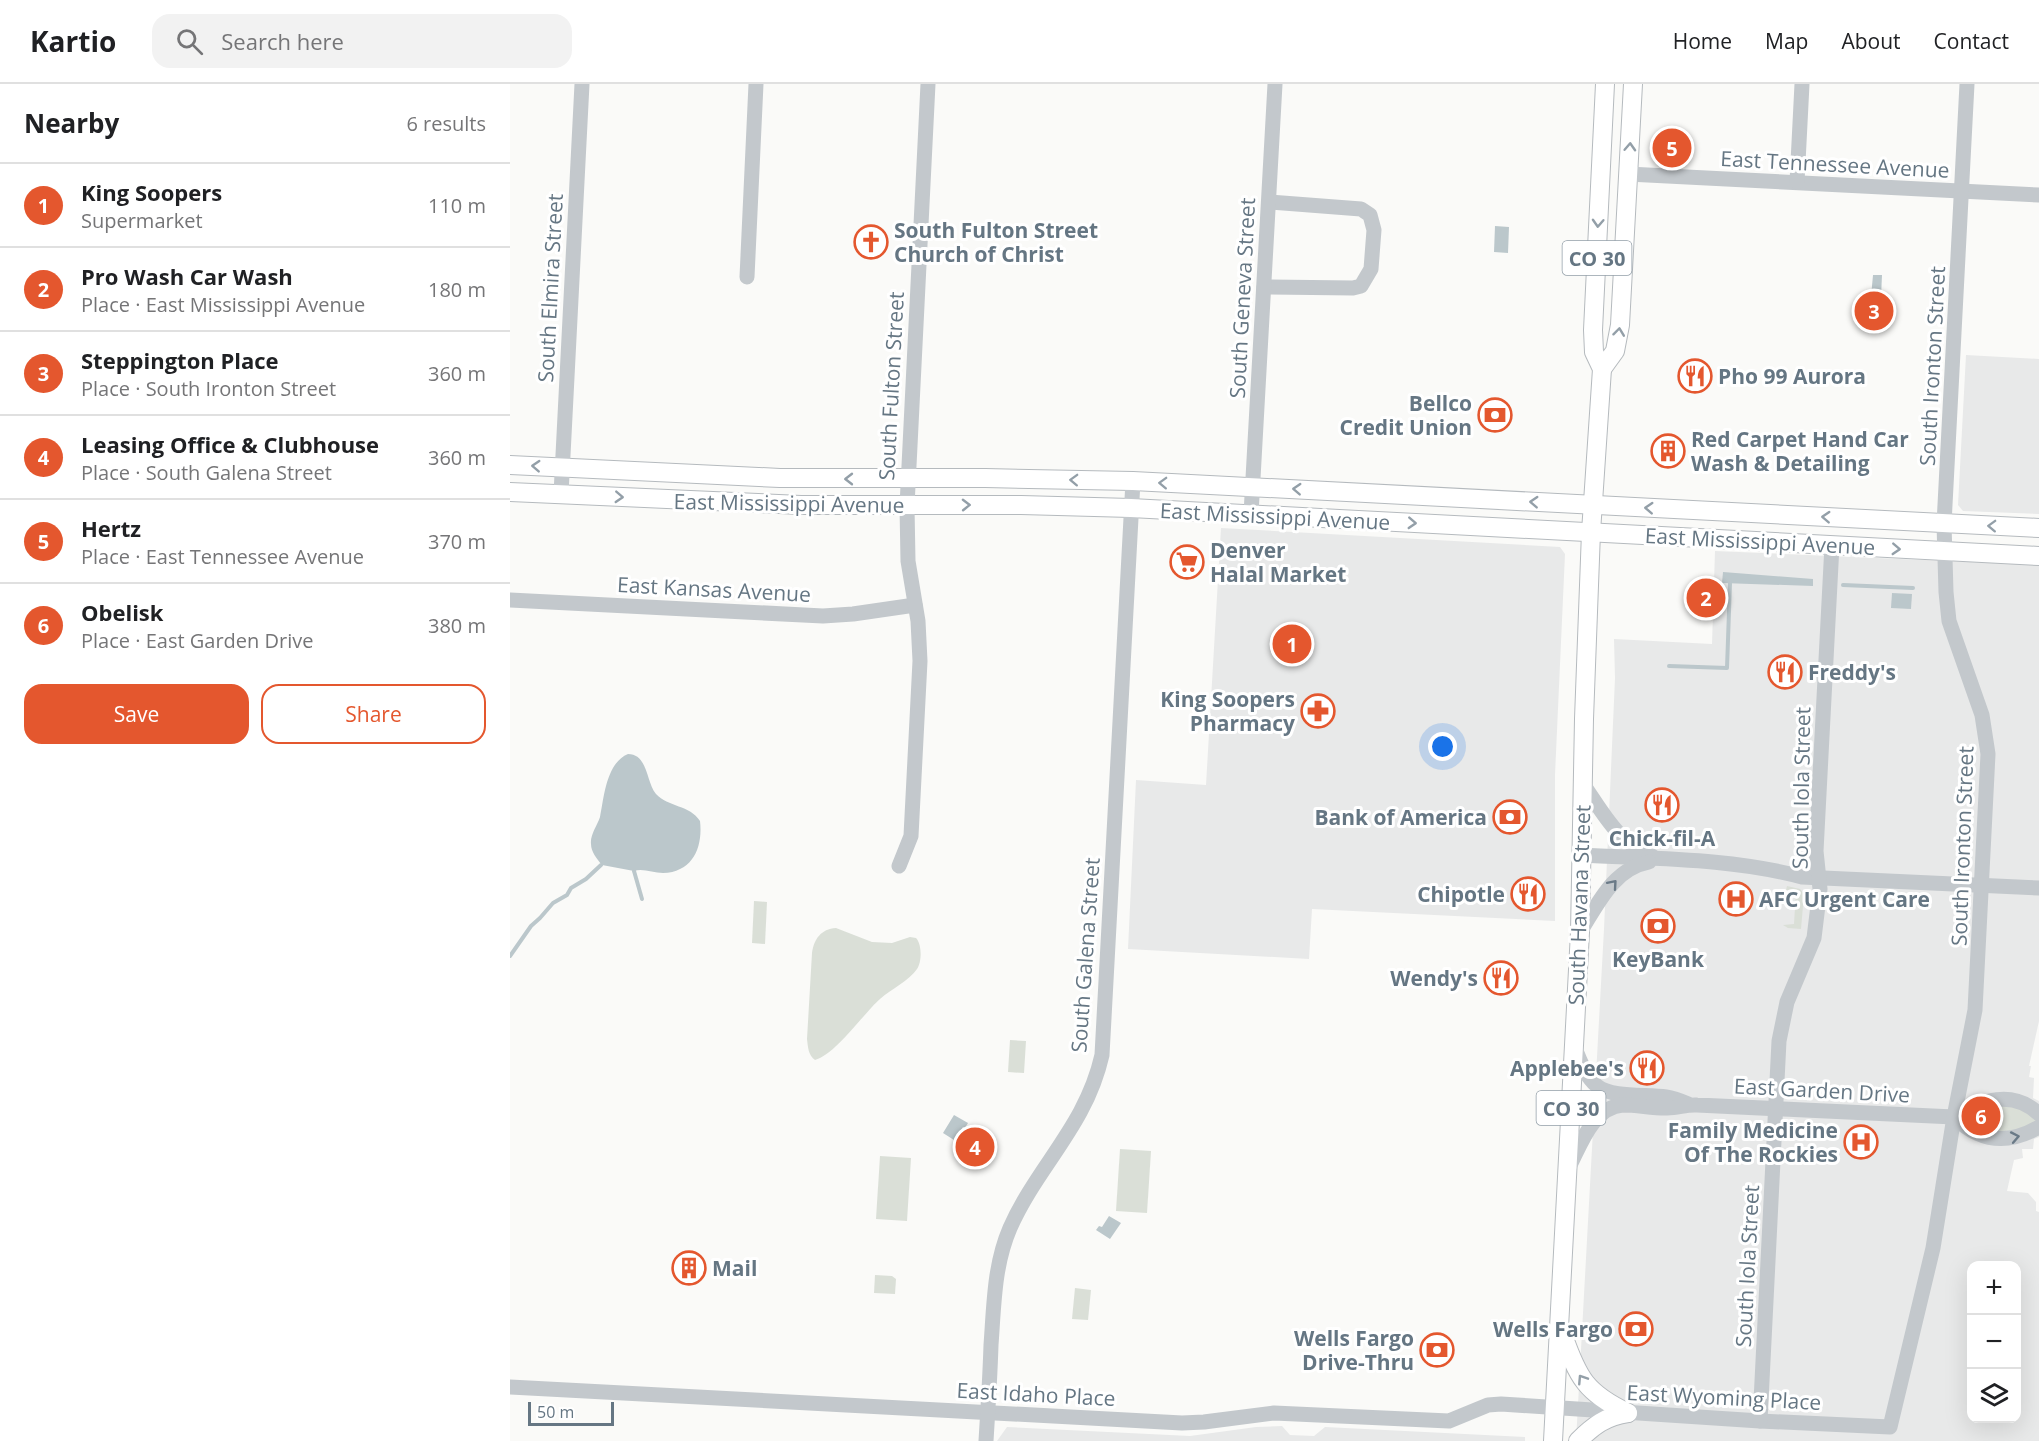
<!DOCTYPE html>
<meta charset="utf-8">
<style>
:root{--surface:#fff;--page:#f2f2f2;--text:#202124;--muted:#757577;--line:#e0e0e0;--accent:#e4572e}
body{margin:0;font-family:"Open Sans",sans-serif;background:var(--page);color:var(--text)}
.controls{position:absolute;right:18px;bottom:18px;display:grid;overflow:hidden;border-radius:12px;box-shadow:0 6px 24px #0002}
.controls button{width:54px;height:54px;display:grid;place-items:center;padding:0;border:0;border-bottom:2px solid var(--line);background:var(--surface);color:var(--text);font:30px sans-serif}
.scale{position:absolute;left:18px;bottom:15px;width:86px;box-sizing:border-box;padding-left:6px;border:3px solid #657683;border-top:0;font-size:16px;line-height:21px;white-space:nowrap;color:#657683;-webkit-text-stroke:4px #fff;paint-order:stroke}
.you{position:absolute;left:933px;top:663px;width:21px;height:21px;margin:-15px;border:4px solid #fff;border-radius:50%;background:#1a73e8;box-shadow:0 0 0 9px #1a73e833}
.badge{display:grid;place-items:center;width:39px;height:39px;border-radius:50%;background:var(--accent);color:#fff;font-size:20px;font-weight:700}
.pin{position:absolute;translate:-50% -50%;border:3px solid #fff;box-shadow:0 2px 6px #0006}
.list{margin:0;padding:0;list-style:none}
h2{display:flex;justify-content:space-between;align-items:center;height:78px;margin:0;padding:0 24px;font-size:26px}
h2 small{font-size:20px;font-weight:400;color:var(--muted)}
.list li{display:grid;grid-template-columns:39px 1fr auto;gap:18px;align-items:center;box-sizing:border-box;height:84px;padding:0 24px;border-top:2px solid var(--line)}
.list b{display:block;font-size:22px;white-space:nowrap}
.list p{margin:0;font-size:20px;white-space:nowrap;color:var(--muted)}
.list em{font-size:20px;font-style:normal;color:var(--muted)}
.actions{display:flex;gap:12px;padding:18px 24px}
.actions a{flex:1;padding:14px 0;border:2px solid var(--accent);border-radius:18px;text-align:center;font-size:21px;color:var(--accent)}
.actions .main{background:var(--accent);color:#fff}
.icon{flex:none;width:33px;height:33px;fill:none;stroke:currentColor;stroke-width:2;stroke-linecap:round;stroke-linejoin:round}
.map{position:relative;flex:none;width:1529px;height:1357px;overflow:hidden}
header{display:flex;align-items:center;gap:36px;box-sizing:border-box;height:84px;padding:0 30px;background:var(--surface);border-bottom:2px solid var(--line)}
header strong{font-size:28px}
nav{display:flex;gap:33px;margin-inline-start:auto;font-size:21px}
.search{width:420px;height:54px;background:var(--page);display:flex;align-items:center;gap:15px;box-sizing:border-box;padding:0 21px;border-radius:18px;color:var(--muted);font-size:22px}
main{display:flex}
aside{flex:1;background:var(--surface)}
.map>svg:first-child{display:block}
.built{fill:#e8e9e9;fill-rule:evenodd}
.green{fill:#dadfd7}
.water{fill:#bbc7cb}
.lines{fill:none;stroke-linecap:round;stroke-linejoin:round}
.stream{stroke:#bbc7cb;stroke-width:4}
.major-casing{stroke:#b5babe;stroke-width:20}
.minor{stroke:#c3c8cc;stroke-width:15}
.major{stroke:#fff;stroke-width:18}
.oneway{stroke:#939fa8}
.oneway2{stroke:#6a7a87}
.labels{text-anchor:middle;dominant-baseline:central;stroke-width:6;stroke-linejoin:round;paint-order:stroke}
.shield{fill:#fff;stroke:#939fa8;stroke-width:1.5}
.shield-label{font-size:20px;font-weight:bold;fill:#657683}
.street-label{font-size:21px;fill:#657683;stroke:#fff}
.poi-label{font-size:21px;font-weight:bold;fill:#657683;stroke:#fff;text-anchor:end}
</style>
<header>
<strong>Kartio</strong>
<div class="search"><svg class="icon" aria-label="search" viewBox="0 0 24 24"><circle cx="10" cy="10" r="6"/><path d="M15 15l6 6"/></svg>Search here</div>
<nav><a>Home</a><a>Map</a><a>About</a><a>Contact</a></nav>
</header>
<main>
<aside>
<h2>Nearby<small>6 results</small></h2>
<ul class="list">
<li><span class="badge">1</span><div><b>King Soopers</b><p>Supermarket</p></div><em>110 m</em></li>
<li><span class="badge">2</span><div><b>Pro Wash Car Wash</b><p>Place · East Mississippi Avenue</p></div><em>180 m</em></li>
<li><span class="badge">3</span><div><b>Steppington Place</b><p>Place · South Ironton Street</p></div><em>360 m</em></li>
<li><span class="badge">4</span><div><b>Leasing Office &amp; Clubhouse</b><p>Place · South Galena Street</p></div><em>360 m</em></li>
<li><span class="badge">5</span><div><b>Hertz</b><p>Place · East Tennessee Avenue</p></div><em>370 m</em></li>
<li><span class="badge">6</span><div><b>Obelisk</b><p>Place · East Garden Drive</p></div><em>380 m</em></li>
</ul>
<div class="actions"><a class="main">Save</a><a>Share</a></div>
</aside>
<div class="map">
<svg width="1529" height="1357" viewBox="0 0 1529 1357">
<rect width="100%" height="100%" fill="#fafaf8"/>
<!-- built -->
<g class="built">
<path d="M 1456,271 L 1529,275 L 1529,430 L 1453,427 L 1448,421 Z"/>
<path d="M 711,444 L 1050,463 L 1055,470 L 1045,691 L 1045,837 L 802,825 L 799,875 L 618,865 L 626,696 L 696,701 Z"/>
<path d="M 1205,467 L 1529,481 L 1529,937 L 1519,982 L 1521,982 L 1519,993 L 1524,994 L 1523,1014 L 1529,1017 L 1529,1053 L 1524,1055 L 1523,1065 L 1512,1065 L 1513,1074 L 1504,1076 L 1497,1107 L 1518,1109 L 1526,1118 L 1526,1127 L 1529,1128 L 1529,1357 L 1066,1357 L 1094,845 L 1105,594 L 1104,555 L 1202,560 ZM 1462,1182 L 1506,1182 L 1506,1334 L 1462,1334 Z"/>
<path d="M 772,1342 L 780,1351 L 804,1352 L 815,1343 L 1015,1353 L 1015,1357 L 487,1357 L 497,1343 L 680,1352 L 746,1343 Z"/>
</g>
<!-- green -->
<g class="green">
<path d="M 1277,802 L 1290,805 L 1294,810 L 1291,845 L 1278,844 L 1273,841 L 1284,840 L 1286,807 L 1276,806 Z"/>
<path d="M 244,817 L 257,818 L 255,860 L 242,859 Z"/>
<path d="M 326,844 L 362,858 L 382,859 L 400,853 L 406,854 C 412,860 412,878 407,885 C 400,896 380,906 370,915 C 354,929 325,971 305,976 C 298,971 298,963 297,955 L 302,869 C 304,855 311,845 326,844 Z"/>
<path d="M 500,956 L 516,957 L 514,989 L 498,988 Z"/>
<path d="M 1471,1018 L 1523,1025 L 1529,1043 L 1512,1052 L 1455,1043 L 1457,1025 Z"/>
<path d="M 610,1065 L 641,1067 L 637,1129 L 606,1127 Z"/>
<path d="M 370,1072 L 401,1074 L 397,1137 L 366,1135 Z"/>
<path d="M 365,1191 L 382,1192 L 386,1195 L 385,1210 L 364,1209 Z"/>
<path d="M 565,1204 L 581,1206 L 578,1236 L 562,1235 Z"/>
</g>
<!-- water -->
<g class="water">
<path d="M 985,142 L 999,143 L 998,169 L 984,168 Z"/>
<path d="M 1363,191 L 1372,191 L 1371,213 L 1361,213 Z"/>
<path d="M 1213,488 L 1303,495 L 1303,502 L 1212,499 Z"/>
<path d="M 1382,509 L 1402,510 L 1401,525 L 1381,524 Z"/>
<path d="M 118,670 C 138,670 136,698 146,710 C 158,723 180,721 190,737 C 193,763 183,788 153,789 C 143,789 133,784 124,787 L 92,781 C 87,775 81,768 81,760 C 80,751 87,742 90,733 C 94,714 96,679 118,670 Z"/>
<path d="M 444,1031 L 458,1039 L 455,1044 L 453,1043 L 444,1056 L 433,1049 Z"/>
<path d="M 599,1132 L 611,1139 L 600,1155 L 586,1146 L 589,1142 L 592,1143 Z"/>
</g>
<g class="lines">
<!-- stream -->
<g class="stream">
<path d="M 1333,501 L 1403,504"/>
<path d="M 1159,582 L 1217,584 L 1220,499"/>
<path d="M 124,787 L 132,815"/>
<path d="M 0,872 L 21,842 L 30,834 L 43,819 L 57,811 L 61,804 L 76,795 L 91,781"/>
</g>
<defs>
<g id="major">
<path d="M 1092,285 L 1105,267 L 1110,241 L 1123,0"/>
<path d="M 0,381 L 270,394 L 475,394 L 623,397 L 1529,444"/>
<path d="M 0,408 L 291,421 L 511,421 L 621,424 L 1529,472"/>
<path d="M 1053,1251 C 1068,1294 1076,1309 1118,1329"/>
<path d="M 1043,1357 L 1070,848 L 1074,635 L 1081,448 L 1092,285 L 1084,268 L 1083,246 L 1095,0"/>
<path d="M 1068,1357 C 1083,1342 1096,1332 1118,1329"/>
</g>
</defs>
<!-- major casing -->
<use href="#major" class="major-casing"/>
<!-- minor -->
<g class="minor">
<path d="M 1118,90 L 1529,111"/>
<path d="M 1287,98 L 1292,0"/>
<path d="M 237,193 L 246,0"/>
<path d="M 754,203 L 843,204 L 851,202 L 861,185 L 864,146 L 860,131 L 851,125 L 759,118"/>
<path d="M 51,410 L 72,0"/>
<path d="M 741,430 L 765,0"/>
<path d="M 0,516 L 313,532 L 343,530 L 405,521"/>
<path d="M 1073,700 C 1093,729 1108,759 1142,772"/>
<path d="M 1072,771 C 1145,775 1221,774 1292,793 L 1529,804"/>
<path d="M 389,782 L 401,752 L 410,577 L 408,537 L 398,477 L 397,422 L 418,0"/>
<path d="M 1070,848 C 1088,820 1103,785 1139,778"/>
<path d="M 1064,962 C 1070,976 1075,992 1087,1002 C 1102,1014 1137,1010 1156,1013 C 1163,1014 1171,1017 1178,1020"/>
<path d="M 1444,1033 C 1470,1058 1498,1061 1529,1043"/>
<path d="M 1058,1085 C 1070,1063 1082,1023 1113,1021 C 1127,1021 1141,1024 1155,1024 C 1166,1025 1176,1020 1187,1021 L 1444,1033 C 1472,1016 1502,1005 1529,1030"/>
<path d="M 0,1303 L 672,1339 L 694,1338 L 764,1329 L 939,1337 L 978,1321 L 991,1320 L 1250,1337 L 1380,1343 L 1423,1164 L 1444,1033 L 1465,926 L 1478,670 L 1472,631 L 1439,537 L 1436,508 L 1434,440 L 1457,0"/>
<path d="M 1250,1337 L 1269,957 L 1277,918 L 1304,854 L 1310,805 L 1306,767 L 1322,461"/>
<path d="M 476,1357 C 478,1325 480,1293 481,1261 C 484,1221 484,1181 500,1144 C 528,1081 576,1042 592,971 L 623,397"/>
</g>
<!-- major -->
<use href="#major" class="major"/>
</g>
<!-- one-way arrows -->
<defs><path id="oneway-chevron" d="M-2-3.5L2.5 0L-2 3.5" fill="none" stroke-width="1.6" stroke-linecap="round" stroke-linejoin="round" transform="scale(1.5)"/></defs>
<g class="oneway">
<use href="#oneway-chevron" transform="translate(1120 63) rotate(-87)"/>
<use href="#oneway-chevron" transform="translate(1088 139) rotate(93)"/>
<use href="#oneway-chevron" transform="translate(1109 248) rotate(-83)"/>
<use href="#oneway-chevron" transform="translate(26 382) rotate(-177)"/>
<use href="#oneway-chevron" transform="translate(339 395) rotate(-180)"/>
<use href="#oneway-chevron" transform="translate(564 396) rotate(-178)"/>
<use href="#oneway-chevron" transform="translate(653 399) rotate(-178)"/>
<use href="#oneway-chevron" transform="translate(787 405) rotate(-177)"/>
<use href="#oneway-chevron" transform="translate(109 413) rotate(3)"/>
<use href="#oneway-chevron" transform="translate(1024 418) rotate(-177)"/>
<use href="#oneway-chevron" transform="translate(456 421) rotate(-1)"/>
<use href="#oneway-chevron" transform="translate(1139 424) rotate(-177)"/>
<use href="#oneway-chevron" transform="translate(1316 433) rotate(-177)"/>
<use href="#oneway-chevron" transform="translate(902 439) rotate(3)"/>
<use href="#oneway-chevron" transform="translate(1482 442) rotate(-178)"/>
<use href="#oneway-chevron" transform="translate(1386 465) rotate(3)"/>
<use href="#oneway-chevron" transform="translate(1072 1295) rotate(-123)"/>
</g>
<g class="oneway2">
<use href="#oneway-chevron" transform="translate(1103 800) rotate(-49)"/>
<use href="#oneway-chevron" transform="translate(1505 1053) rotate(-11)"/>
</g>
<!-- icons -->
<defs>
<symbol id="church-ring" viewBox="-11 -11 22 22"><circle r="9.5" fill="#fff" stroke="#e4572e" stroke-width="1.5"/><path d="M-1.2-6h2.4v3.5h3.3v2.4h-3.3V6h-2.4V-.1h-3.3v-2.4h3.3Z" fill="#e4572e"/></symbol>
<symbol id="restaurant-ring" viewBox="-11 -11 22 22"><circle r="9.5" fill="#fff" stroke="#e4572e" stroke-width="1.5"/><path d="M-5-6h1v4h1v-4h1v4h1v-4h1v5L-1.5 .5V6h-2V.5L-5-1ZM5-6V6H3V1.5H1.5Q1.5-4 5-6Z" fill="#e4572e"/></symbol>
<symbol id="bank-ring" viewBox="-11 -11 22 22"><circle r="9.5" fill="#fff" stroke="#e4572e" stroke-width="1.5"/><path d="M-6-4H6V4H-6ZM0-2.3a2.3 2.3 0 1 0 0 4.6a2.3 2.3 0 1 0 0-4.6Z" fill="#e4572e"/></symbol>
<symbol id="building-ring" viewBox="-11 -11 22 22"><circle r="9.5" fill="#fff" stroke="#e4572e" stroke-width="1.5"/><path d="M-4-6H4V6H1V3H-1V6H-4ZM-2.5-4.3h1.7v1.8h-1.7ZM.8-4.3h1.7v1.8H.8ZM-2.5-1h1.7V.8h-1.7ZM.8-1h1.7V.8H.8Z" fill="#e4572e"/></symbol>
<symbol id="supermarket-ring" viewBox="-11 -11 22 22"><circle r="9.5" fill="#fff" stroke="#e4572e" stroke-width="1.5"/><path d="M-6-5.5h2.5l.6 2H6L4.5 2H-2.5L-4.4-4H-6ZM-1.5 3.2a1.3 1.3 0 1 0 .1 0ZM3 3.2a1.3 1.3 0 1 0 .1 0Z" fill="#e4572e"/></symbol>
<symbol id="pharmacy-ring" viewBox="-11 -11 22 22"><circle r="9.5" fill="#fff" stroke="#e4572e" stroke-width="1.5"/><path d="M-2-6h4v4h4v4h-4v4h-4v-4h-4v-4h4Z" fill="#e4572e"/></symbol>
<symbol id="hospital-ring" viewBox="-11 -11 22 22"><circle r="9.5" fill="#fff" stroke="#e4572e" stroke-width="1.5"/><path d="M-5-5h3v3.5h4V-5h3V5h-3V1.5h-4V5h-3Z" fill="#e4572e"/></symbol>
</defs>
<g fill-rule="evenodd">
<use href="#church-ring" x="342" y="139" width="38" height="38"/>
<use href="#restaurant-ring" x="1166" y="273" width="38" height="38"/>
<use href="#bank-ring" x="966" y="312" width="38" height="38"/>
<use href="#building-ring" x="1139" y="348" width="38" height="38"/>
<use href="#supermarket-ring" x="658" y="459" width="38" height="38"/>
<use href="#restaurant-ring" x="1256" y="569" width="38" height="38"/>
<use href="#pharmacy-ring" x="789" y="608" width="38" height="38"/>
<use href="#restaurant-ring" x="1133" y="702" width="38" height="38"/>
<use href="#bank-ring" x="981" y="714" width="38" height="38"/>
<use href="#restaurant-ring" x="999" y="791" width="38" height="38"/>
<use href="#hospital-ring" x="1207" y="796" width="38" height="38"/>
<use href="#bank-ring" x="1129" y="823" width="38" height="38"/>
<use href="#restaurant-ring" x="972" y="875" width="38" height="38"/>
<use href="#restaurant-ring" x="1118" y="965" width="38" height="38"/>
<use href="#hospital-ring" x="1332" y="1039" width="38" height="38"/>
<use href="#building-ring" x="160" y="1165" width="38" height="38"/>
<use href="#bank-ring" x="1107" y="1226" width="38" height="38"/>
<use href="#bank-ring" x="908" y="1247" width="38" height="38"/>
</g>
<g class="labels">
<!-- shield labels -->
<g class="shield">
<rect x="1052.5" y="157" width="69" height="34" rx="4.5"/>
<rect x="1026.5" y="1007" width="69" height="34" rx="4.5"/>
</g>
<g class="shield-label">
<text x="1087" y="174">CO 30</text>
<text x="1061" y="1024">CO 30</text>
</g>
<!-- street labels -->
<g class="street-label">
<text transform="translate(1325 80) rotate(3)">East Tennessee Avenue</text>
<text transform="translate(40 204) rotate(-87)">South Elmira Street</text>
<text transform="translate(732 214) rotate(-87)">South Geneva Street</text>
<text transform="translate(1422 282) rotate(-87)">South Ironton Street</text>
<text transform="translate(381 302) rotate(-87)">South Fulton Street</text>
<text transform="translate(279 419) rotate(1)">East Mississippi Avenue</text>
<text transform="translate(765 432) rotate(3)">East Mississippi Avenue</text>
<text transform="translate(1250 457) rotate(3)">East Mississippi Avenue</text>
<text transform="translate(204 505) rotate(3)">East Kansas Avenue</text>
<text transform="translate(1291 704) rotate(-89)">South Iola Street</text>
<text transform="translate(1452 762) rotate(-88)">South Ironton Street</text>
<text transform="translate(1069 821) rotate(-88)">South Havana Street</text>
<text transform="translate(575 871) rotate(-86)">South Galena Street</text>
<text transform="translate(1312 1006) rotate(3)">East Garden Drive</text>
<text transform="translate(1237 1182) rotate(-87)">South Iola Street</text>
<text transform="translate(526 1310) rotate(3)">East Idaho Place</text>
<text transform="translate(1214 1313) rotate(3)">East Wyoming Place</text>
</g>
<!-- poi labels -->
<g class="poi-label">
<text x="384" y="146" text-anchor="start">South Fulton Street<tspan x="384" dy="24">Church of Christ</tspan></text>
<text x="1208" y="292" text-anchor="start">Pho 99 Aurora</text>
<text x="962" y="319">Bellco<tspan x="962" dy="24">Credit Union</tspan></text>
<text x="1181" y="355" text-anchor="start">Red Carpet Hand Car<tspan x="1181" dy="24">Wash &amp; Detailing</tspan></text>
<text x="700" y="466" text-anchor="start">Denver<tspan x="700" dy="24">Halal Market</tspan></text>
<text x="1298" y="588" text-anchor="start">Freddy's</text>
<text x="785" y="615">King Soopers<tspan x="785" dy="24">Pharmacy</tspan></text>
<text x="977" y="733">Bank of America</text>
<text x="1152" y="754" text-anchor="middle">Chick-fil-A</text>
<text x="995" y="810">Chipotle</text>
<text x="1249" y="815" text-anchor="start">AFC Urgent Care</text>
<text x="1148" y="875" text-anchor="middle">KeyBank</text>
<text x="968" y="894">Wendy's</text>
<text x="1114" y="984">Applebee's</text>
<text x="1328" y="1046">Family Medicine<tspan x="1328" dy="24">Of The Rockies</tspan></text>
<text x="202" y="1184" text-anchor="start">Mail</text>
<text x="1103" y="1245">Wells Fargo</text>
<text x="904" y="1254">Wells Fargo<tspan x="904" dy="24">Drive-Thru</tspan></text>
</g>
</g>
</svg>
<div class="controls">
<button>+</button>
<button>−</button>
<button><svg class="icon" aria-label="layers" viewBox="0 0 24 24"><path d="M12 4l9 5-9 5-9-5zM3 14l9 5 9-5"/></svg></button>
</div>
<div class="scale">50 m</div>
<div class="you"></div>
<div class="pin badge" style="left:782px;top:560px">1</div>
<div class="pin badge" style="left:1196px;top:514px">2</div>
<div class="pin badge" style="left:1364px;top:227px">3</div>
<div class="pin badge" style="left:465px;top:1063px">4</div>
<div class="pin badge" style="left:1162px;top:64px">5</div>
<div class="pin badge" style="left:1471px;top:1032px">6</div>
</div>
</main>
